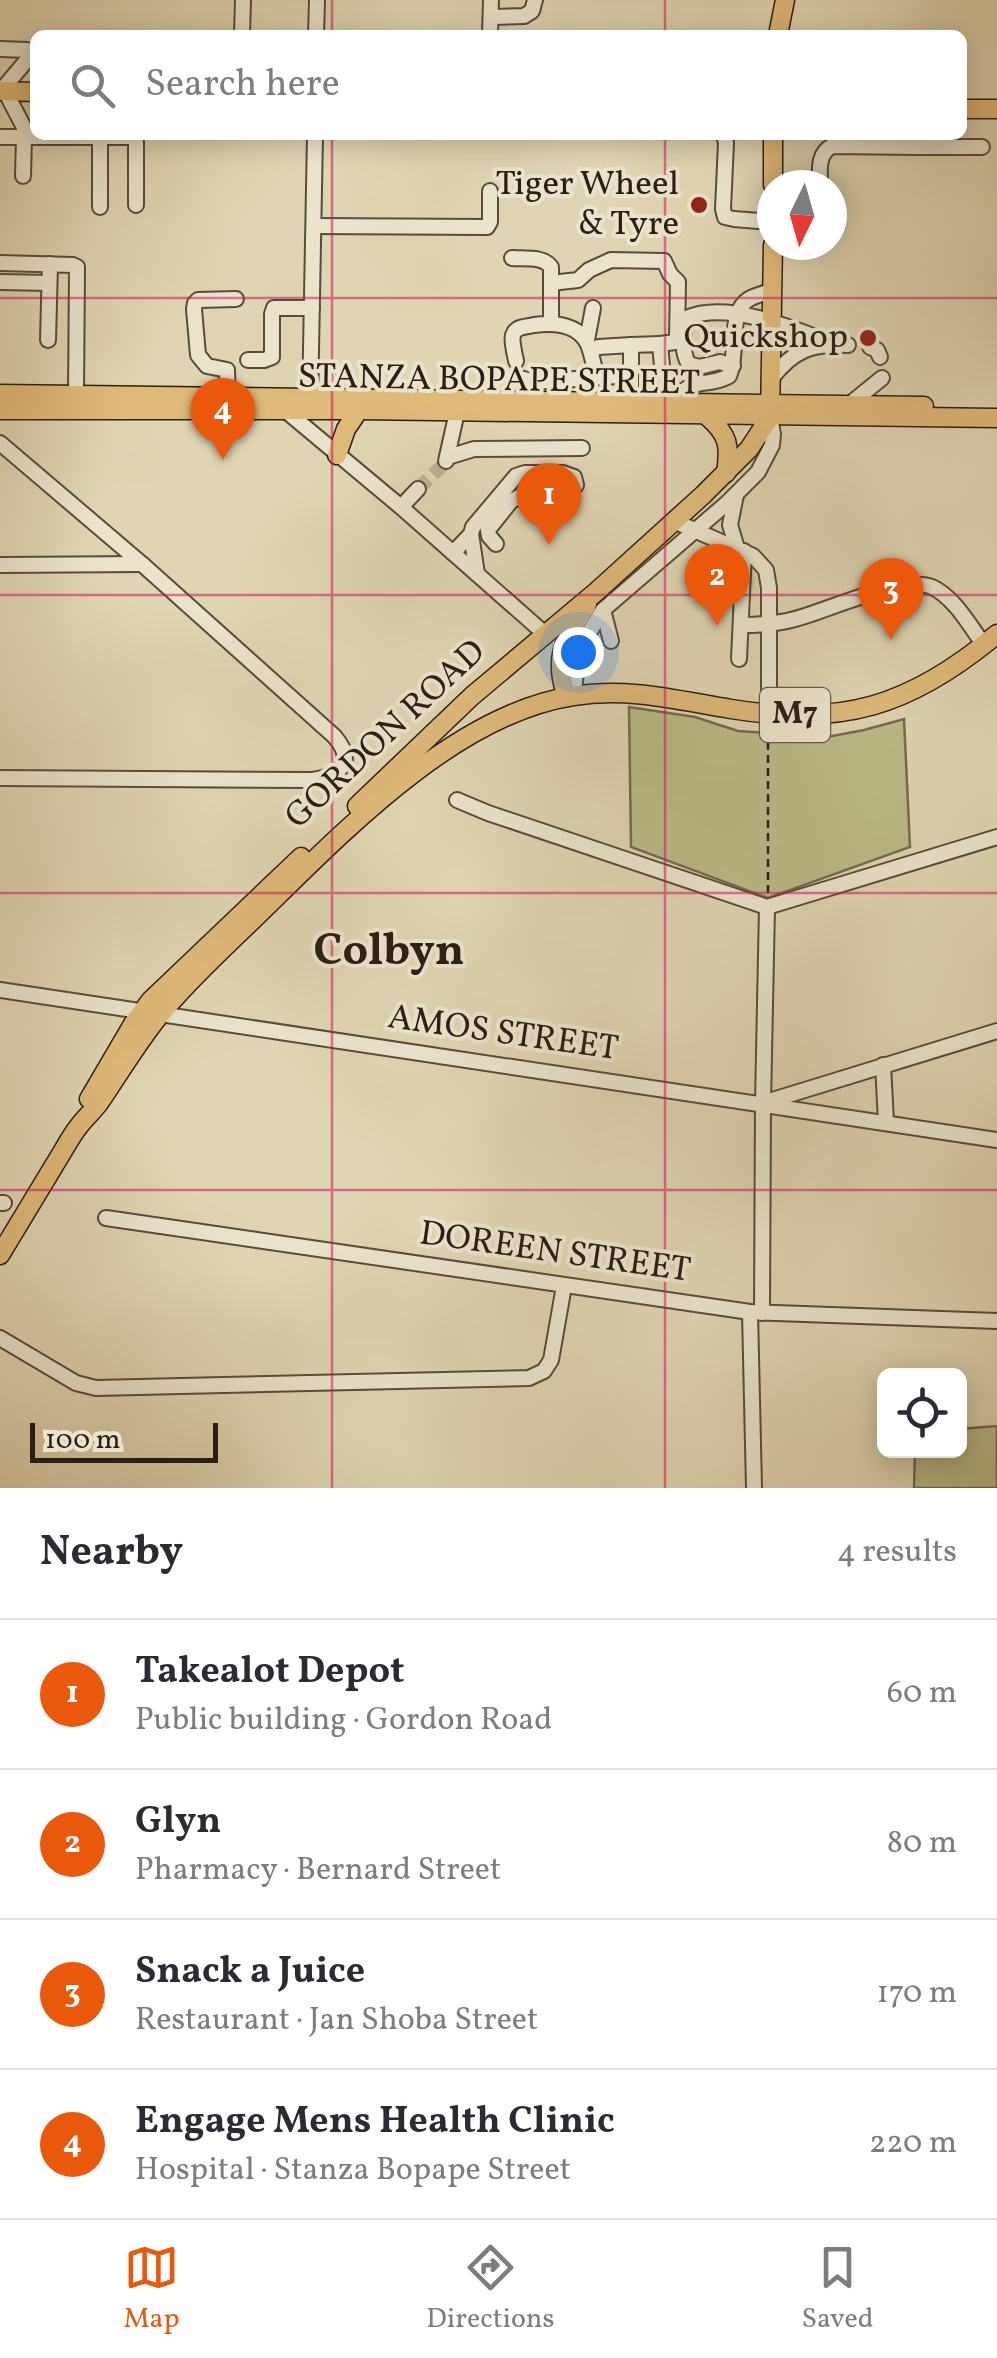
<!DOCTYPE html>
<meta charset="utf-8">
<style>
:root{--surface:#fff;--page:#f2f2f3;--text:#2b2b33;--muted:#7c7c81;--line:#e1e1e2;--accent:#ea580c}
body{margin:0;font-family:Vollkorn,serif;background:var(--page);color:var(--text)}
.controls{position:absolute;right:30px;bottom:30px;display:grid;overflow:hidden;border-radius:15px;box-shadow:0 5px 25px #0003}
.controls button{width:90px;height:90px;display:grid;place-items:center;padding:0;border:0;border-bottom:2px solid var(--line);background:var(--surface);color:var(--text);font:50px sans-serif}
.compass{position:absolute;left:757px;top:170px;width:90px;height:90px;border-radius:50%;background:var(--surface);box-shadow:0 5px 25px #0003;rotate:185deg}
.scale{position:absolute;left:30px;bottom:25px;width:188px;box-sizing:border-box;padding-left:10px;border:5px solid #2b1e14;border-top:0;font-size:28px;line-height:35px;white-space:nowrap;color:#2b1e14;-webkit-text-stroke:8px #ebe4cd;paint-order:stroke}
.you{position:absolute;left:578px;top:652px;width:35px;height:35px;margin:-25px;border:8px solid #fff;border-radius:50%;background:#1a73e8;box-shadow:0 0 0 15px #1a73e833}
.badge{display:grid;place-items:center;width:65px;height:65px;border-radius:50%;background:var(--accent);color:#fff;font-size:32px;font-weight:700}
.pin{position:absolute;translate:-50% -82px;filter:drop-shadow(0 2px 5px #0008)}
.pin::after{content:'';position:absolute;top:52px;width:35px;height:30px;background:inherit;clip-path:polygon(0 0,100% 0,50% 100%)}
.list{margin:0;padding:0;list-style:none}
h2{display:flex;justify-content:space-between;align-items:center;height:130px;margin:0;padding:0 40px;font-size:42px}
h2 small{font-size:32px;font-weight:400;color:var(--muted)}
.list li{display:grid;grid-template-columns:65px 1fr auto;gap:30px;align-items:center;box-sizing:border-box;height:150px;padding:0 40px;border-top:2px solid var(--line)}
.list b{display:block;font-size:38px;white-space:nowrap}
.list p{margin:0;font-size:32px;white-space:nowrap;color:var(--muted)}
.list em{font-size:32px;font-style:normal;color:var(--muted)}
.icon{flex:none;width:55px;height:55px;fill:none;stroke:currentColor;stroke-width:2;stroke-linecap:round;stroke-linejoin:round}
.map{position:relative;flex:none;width:997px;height:1488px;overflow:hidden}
.search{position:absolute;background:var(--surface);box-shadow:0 5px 25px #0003;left:30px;right:30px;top:30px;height:110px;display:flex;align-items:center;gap:25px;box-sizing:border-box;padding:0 35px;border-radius:15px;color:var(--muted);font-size:38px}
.sheet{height:730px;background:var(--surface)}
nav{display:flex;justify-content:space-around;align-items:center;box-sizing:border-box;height:140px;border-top:2px solid var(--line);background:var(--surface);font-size:28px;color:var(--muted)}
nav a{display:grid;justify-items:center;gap:5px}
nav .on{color:var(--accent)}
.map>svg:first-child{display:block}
.green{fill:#babb87;stroke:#726c4e;stroke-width:2.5}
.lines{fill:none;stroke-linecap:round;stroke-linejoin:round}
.minor-tunnel{stroke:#bcb092;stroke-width:14;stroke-dasharray:14 7;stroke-linecap:butt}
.minor-casing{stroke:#584c3c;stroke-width:18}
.major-casing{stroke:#2b1e14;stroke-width:21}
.path{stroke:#2b1e14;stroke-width:2.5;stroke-dasharray:8 5;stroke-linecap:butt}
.minor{stroke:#ebe4cd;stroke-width:14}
.major{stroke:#e0ba79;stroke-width:18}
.grid{fill:none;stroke:#c2185b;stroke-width:2.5;stroke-opacity:0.55}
.poi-dot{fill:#8f2418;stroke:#ebe4cd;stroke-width:4}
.labels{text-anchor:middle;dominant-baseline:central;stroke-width:8;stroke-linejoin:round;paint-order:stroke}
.shield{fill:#ebe4cd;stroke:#65594c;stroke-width:2.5}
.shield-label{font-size:32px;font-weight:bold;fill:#2b1e14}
.poi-label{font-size:35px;fill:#2b1e14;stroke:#ebe4cd;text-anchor:end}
.street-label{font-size:35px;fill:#2b1e14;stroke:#ebe4cd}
.district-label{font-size:45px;font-weight:bold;fill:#2b1e14;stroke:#ebe4cd}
</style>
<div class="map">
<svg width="997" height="1488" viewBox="0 0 997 1488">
<rect width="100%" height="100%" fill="#e0d5b2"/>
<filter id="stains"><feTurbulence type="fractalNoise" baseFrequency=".002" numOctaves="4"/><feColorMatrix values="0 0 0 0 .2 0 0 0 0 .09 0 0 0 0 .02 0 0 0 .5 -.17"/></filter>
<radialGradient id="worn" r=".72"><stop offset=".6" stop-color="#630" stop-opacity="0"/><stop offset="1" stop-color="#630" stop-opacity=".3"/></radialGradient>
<!-- green -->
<g class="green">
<path d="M 629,707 L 695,717 L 738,731 L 827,737 L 864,730 L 904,719 L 910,847 L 768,898 L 631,847 Z"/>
<path d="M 997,1426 L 997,1488 L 914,1488 L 915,1451 L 960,1450 L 960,1429 Z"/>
</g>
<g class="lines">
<!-- minor-tunnel -->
<path class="minor-tunnel" d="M 418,489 L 446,462"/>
<defs>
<g id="minor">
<path d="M 491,17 L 524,16 L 532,11 L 535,0"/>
<path d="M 242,35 L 243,0"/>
<path d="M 316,35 L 317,0"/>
<path d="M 490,35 L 491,0"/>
<path d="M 0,49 L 27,50"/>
<path d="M 5,91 L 29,137"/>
<path d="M 0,92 L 27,60"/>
<path d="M 724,135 L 726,143 L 723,209 L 725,217 L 734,219 L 772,222"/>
<path d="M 917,135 L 917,147 L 982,147"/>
<path d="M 100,136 L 100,207"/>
<path d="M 0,137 L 133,137 L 136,142 L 136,205"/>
<path d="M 23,176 L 24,137"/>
<path d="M 820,185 C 820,170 817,154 832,146 L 917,147"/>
<path d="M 314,226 L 487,227 L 490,222 L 490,191"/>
<path d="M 512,258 C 525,259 543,256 551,267 L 551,323"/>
<path d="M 0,263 L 73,265 L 77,267 L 76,395"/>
<path d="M 0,282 L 49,283"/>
<path d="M 551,283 L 578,280 L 589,270 L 611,260 L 664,261 L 670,274 L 678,282 L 677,339 L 675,342 L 660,344"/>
<path d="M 48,340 L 50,264"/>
<path d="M 587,340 L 593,308"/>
<path d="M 631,345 L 660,344 L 662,366"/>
<path d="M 870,347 L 877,350 L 880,357"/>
<path d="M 248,360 L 264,360 L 272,357 L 272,314 L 274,308 L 312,308"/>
<path d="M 516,361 C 515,354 511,342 513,335 C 516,326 526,327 534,325 C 557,322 583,325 590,350"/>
<path d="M 733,366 L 720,362 L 699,367 L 689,364 C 681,353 683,331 687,318 C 727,300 795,329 834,344"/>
<path d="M 597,377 L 590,350 L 599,347 L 631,345 L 631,401"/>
<path d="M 524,379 L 534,382 L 631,375"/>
<path d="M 771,379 C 793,350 812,343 848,345"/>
<path d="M 228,397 L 227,370 L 207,366 L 198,355 L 194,309 L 195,303 L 198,300 L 236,299"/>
<path d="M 674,401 C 696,374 704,389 729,376 C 739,353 727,312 749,299 C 756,295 765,293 772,291"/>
<path d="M 310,404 L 315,135"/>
<path d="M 850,404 L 882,378"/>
<path d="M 286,411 L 401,507 L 545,634"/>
<path d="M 0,443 L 142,564 L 334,736 C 357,762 340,776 312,780 L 0,778"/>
<path d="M 448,457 L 474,449 L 582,448"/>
<path d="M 446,461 L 457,412"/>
<path d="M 736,495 L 730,525 L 737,548"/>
<path d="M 401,507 L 418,489"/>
<path d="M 674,521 L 753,556 L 766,570 L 769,588 L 769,714"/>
<path d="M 471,534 L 477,574"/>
<path d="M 453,553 L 471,534 L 473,527 L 516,476 L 525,473 L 563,473 L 574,477 L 576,485 L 562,501 L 554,505 L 535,504 L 521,496 L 511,501 L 488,530 L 489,536 L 496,544"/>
<path d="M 0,565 L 142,564"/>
<path d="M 603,610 L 611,641"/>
<path d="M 741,625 C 760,625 777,624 795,619 C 826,611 904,575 932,587 C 954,597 970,626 984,645"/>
<path d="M 739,659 L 744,551"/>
<path d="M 574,695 L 576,669 L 582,644 L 603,610 L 727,503 L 758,472 L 772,445 L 773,434 L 770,417"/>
<path d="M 457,800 L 488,813 L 767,907 L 997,837"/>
<path d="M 0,990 L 997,1140"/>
<path d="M 883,1065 L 886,1122"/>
<path d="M 769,1101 L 997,1031"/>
<path d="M 0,1203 L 4,1203"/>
<path d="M 106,1218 L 750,1312 L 997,1321"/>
<path d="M 750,1312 L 754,1488"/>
<path d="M 762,1313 L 763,1103 L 767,907"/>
<path d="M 0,1338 L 76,1383 L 96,1388 L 529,1378 L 544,1371 L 551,1360 L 564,1286"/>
</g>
<g id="major">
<path d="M 778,35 L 785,0"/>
<path d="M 0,91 L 35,92"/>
<path d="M 962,109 L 997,109"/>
<path d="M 773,185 L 773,135"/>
<path d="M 0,394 L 924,406"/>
<path d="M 0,410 L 359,410 L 997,418"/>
<path d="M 707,416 C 729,435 730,446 726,473"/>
<path d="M 337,455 L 346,429 L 359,410"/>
<path d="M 567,697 C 552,654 566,641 587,605"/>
<path d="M 357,806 L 472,696 L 596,592 L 703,495 L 749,449 L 770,417 L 773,245"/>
<path d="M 89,1099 L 133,1024 L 151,1000 L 301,857"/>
<path d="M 0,1255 C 18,1225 36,1195 55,1164 C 63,1152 70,1137 79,1126 C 85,1118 93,1111 99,1103 C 119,1074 137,1043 159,1016 C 190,979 226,946 260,913 C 342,833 455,714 573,696 C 629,687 676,700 731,709 C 842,727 911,706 997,634"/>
</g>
</defs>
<!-- minor casing -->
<use href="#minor" class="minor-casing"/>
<!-- major casing -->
<use href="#major" class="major-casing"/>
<!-- path -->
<path class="path" d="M 768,893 L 768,731"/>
<!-- minor -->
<use href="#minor" class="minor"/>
<!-- major -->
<use href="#major" class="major"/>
</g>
<!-- grid -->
<path class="grid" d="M 332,0 L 332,35M 665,0 L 665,35M 332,135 L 332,1488M 665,135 L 665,1488M 0,298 L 997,298M 0,595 L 997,595M 0,893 L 997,893M 0,1190 L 997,1190"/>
<!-- markers -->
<g class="poi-dot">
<circle cx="699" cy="205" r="10"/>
<circle cx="868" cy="338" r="10"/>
</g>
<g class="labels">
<!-- shield labels -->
<rect class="shield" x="760" y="688" width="70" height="54" rx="8"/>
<g class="shield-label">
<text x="795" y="715">M7</text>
</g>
<!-- poi labels -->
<g class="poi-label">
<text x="679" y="185">Tiger Wheel<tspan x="679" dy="40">&amp; Tyre</tspan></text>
<text x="848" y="338">Quickshop</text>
</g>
<!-- street labels -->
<g class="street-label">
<text transform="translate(499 381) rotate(1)">STANZA BOPAPE STREET</text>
<text transform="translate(386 735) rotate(-43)">GORDON ROAD</text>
<text transform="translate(503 1034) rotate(8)">AMOS STREET</text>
<text transform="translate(555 1253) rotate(8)">DOREEN STREET</text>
</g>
<!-- district labels -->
<g class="district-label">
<text x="389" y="952">Colbyn</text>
</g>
</g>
<rect width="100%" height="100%" filter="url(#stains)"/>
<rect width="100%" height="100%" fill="url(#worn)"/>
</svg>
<div class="controls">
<button><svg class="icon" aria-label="locate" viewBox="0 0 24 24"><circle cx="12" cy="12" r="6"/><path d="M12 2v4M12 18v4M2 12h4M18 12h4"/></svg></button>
</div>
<svg class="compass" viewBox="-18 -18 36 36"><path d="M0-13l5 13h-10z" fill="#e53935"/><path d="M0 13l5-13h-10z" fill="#7c7c81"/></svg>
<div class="scale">100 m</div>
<div class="you"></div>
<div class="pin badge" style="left:549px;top:545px">1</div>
<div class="pin badge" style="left:717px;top:626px">2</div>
<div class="pin badge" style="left:891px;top:640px">3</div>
<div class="pin badge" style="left:223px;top:460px">4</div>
<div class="search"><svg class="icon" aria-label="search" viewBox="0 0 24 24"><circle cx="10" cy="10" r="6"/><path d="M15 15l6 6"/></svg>Search here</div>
</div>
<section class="sheet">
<h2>Nearby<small>4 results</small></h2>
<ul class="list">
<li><span class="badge">1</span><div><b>Takealot Depot</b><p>Public building · Gordon Road</p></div><em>60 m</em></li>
<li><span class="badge">2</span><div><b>Glyn</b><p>Pharmacy · Bernard Street</p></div><em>80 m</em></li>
<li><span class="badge">3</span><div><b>Snack a Juice</b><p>Restaurant · Jan Shoba Street</p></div><em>170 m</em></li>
<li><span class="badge">4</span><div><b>Engage Mens Health Clinic</b><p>Hospital · Stanza Bopape Street</p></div><em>220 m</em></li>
</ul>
</section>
<nav>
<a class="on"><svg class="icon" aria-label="map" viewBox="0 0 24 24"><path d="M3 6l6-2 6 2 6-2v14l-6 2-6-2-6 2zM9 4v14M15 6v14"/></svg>Map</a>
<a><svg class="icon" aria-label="directions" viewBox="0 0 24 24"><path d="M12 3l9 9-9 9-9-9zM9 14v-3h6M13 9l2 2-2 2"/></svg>Directions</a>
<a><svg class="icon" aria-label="saved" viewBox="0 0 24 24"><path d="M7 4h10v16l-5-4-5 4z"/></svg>Saved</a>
</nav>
